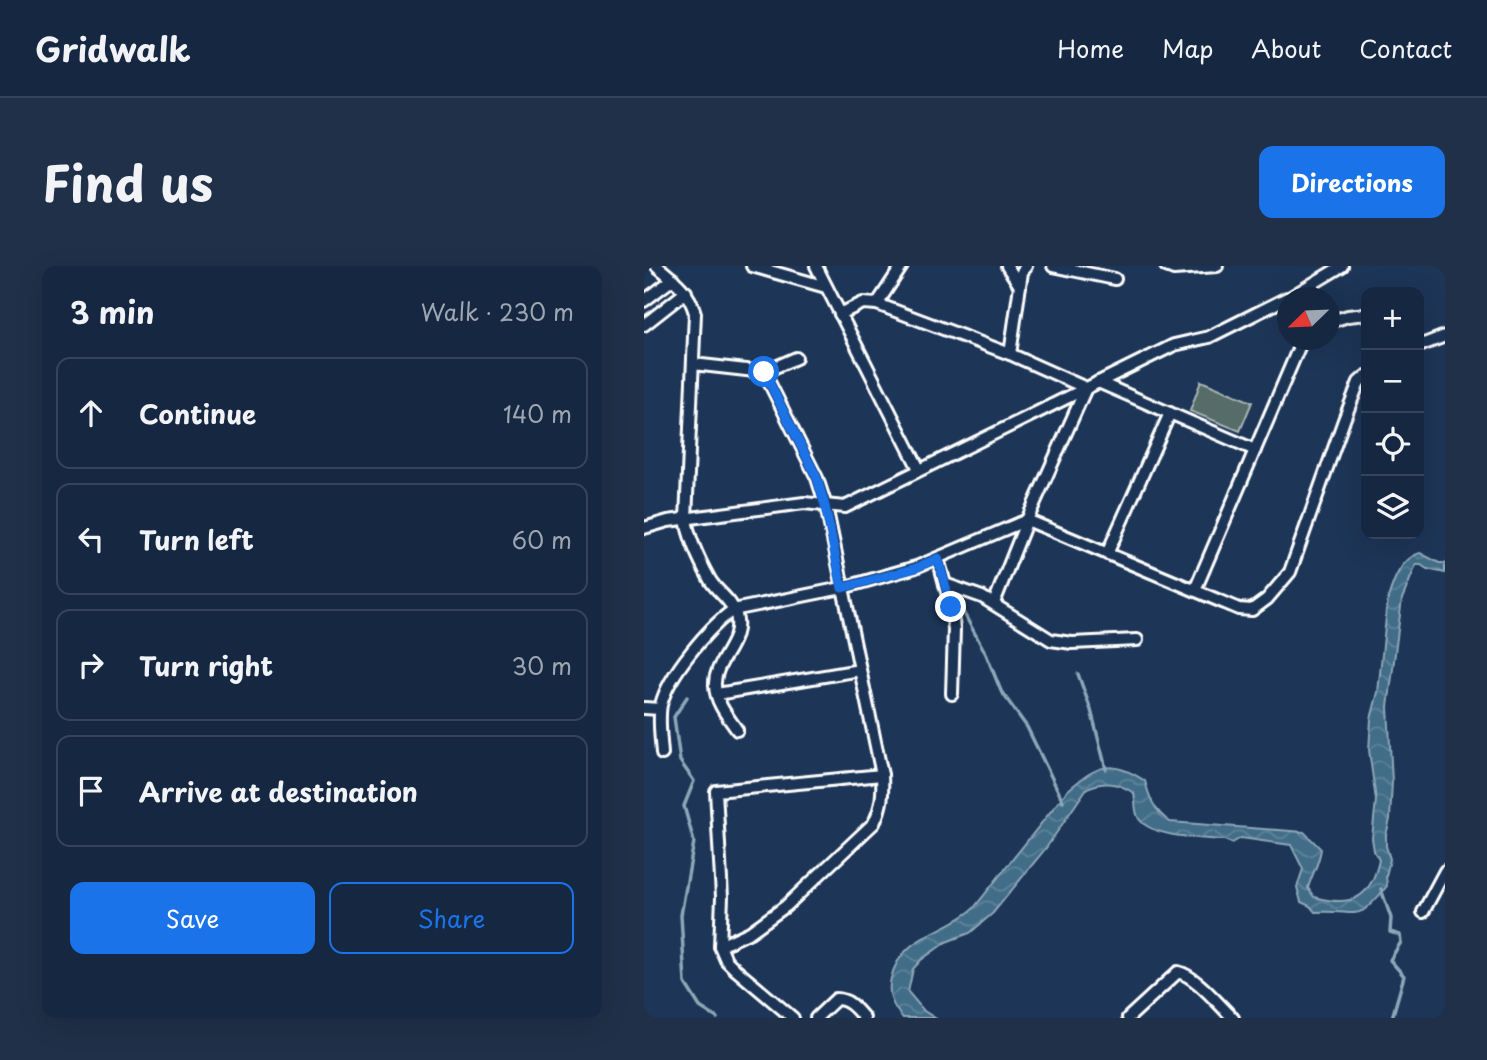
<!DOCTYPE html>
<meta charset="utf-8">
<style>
:root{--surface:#162841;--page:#1f3048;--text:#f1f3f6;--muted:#9ea6b1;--line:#35445a;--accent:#1a73e8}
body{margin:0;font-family:"Playpen Sans",sans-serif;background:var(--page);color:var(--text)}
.controls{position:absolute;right:21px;top:21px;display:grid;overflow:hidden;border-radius:14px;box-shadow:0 7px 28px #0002}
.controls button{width:63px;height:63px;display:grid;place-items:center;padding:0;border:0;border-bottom:2px solid var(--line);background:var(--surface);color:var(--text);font:35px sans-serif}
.compass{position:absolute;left:633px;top:21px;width:63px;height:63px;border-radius:50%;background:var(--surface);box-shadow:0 7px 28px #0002;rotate:247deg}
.stop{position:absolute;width:21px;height:21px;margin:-16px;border:5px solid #1a73e8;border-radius:50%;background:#fff}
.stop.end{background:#1a73e8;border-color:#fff;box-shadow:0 2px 7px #0008}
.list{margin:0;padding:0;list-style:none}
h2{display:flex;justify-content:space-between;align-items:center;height:91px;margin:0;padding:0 28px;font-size:30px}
h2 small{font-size:23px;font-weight:400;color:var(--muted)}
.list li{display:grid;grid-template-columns:46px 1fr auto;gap:21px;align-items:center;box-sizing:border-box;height:112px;margin:0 14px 14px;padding:0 14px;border:2px solid var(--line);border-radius:14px}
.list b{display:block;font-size:26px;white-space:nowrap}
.list em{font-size:23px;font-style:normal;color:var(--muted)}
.actions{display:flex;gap:14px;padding:21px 28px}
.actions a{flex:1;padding:16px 0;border:2px solid var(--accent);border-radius:14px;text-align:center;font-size:24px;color:var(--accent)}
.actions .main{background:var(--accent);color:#fff}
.icon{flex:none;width:38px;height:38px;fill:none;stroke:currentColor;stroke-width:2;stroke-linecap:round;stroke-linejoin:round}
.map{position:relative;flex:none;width:801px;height:752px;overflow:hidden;border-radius:14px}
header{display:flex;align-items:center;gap:42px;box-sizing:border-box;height:98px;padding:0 35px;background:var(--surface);border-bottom:2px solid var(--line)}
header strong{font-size:33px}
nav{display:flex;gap:38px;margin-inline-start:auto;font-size:24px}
.intro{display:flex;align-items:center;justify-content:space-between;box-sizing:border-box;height:168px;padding:0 42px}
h1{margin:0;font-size:49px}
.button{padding:18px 32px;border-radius:14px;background:var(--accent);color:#fff;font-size:24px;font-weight:700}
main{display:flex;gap:42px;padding:0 42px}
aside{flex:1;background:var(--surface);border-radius:14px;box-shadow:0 7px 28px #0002}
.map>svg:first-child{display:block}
.garden{fill:#566c68;stroke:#aab6b4;stroke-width:2}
.water{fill:url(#water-waves);stroke:#8ea7b8;stroke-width:2}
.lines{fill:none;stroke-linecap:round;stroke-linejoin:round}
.stream{stroke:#8ea7b8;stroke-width:3.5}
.minor-casing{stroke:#fff;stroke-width:16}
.minor{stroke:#1d3557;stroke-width:10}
.route{stroke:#1a73e8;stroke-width:9}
</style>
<header>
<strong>Gridwalk</strong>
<nav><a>Home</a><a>Map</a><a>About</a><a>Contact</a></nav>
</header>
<div class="intro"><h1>Find us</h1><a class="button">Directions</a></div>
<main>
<aside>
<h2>3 min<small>Walk · 230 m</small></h2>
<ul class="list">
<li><svg class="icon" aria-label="ahead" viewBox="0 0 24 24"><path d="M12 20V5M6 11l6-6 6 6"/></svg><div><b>Continue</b></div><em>140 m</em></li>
<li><svg class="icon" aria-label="left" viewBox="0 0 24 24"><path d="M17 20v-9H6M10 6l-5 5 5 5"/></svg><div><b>Turn left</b></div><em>60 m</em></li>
<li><svg class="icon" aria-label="right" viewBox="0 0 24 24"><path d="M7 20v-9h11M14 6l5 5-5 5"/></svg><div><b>Turn right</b></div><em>30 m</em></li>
<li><svg class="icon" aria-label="arrive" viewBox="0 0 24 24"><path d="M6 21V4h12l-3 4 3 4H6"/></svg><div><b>Arrive at destination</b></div></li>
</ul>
<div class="actions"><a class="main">Save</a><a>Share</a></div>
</aside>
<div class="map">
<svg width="801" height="752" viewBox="0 0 801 752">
<defs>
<pattern id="water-waves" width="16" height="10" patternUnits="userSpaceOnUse" patternTransform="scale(1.75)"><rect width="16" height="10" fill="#426d88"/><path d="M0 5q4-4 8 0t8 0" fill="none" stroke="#5e839a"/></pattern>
</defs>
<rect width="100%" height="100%" fill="#1d3557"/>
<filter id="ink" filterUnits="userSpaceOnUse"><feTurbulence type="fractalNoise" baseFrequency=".0143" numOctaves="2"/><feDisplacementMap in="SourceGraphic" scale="14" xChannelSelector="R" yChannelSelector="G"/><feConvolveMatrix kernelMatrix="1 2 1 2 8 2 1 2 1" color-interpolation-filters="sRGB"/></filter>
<g filter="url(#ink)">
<!-- garden -->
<path class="garden" d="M 557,115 L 608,136 L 596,165 L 546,145 Z"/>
<!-- water -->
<path class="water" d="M 776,287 L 795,297 L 801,297 L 801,307 L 783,303 L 777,299 L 772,299 L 758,333 L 744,441 L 748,516 L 746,553 L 742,569 L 742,580 L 746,593 L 742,610 L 743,620 C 711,660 715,643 671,646 L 666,640 L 657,636 L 653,621 L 659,603 L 647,579 L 597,572 L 588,577 L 580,574 C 559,572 509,572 495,553 C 490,545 492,536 490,527 C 473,516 461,515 443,522 L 402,582 L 349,647 L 326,667 L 302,676 L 277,694 L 269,703 L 264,726 L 280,745 L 291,752 L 259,752 C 248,740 243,728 247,712 C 258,669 299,668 329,643 L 423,525 C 453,499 467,492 501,515 C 506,534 510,544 526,556 L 660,566 L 677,583 C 675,598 668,608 664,622 L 670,631 C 708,642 727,632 735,594 L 730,585 L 728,572 L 732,534 L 725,484 L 727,453 L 734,426 L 744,332 C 749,316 757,292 776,287 Z"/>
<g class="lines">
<!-- stream -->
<g class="stream">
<path d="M 317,342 L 342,388 L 357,425 L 383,461 L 419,535"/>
<path d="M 434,408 L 447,444 L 462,503"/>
<path d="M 43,431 L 30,451 L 36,495 L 50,515 L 40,540 L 50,576 L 37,649 L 41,717 L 56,741 L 73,752"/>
<path d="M 737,623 L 747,652 L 746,666 L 756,669 L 757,676 L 746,694 L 760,710 L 748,752"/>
</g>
<defs>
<g id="minor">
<path d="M 13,0 C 30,14 45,25 51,47 L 42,253 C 45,273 56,296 66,314 C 73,326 88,334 92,349 C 100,377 69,395 71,420 C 72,437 84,451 93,464"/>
<path d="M 108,0 L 182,21"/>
<path d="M 172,0 L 275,203"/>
<path d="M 363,0 L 376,20"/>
<path d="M 409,0 L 471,13"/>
<path d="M 522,0 L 530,3 L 573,0"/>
<path d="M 645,32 L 698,0"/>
<path d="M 0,35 L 29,13"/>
<path d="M 233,38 L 258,0"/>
<path d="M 196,48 L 219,37 L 233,38 L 366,88 L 442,122 L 383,254 L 595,343 L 608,344 L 623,333 L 646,306 L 700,154 L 715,116 L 722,110"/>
<path d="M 685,56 L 704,50 L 722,48"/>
<path d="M 0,59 L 42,26"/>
<path d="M 775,80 L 801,70"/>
<path d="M 366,88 L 378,6 L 382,0"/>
<path d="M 49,98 L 120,106 L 173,212 L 182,240 L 238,509 C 239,528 238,540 230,557 L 142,640 L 106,666 L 76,680"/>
<path d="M 120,106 L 152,92"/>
<path d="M 454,116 L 611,184"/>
<path d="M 0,262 L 24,255 L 160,237 L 201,241 L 530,79 L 565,71 L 643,32"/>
<path d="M 463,288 L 526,147"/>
<path d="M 294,292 L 307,341 L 310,363 L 308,428"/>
<path d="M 301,318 L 338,331 L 407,374 L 428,377 L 493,374"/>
<path d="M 551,324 L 658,74"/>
<path d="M 73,428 L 216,404"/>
<path d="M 0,442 L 16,443"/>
<path d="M 18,488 C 17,472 14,454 17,439 C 24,409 65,361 89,344 L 198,322 L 272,301 L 383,254 L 350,337"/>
<path d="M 779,646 L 801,605"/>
<path d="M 149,752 L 92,704 L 82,694 L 76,680 L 78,631 L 72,525 L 238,509"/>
<path d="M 172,752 L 192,733 C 205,733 212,743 220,752"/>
<path d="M 484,752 L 534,706 C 552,710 575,739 589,752"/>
</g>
</defs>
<!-- minor casing -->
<use href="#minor" class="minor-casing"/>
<!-- minor -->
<use href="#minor" class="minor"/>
</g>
</g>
<g class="lines" filter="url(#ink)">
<!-- route -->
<path class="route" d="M 120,106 L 173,212 L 181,240 L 198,322 L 272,302 L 294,292 L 307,341"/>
</g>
</svg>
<div class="controls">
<button>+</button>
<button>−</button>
<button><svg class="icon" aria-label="locate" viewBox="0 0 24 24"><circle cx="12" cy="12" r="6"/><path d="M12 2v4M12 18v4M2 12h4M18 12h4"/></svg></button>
<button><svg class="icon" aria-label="layers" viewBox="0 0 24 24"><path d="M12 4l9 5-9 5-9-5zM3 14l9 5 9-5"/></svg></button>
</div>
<svg class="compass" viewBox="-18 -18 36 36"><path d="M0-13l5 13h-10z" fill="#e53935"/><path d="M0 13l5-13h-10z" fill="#9ea6b1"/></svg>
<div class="stop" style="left:120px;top:106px"></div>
<div class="stop end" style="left:307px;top:341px"></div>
</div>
</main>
